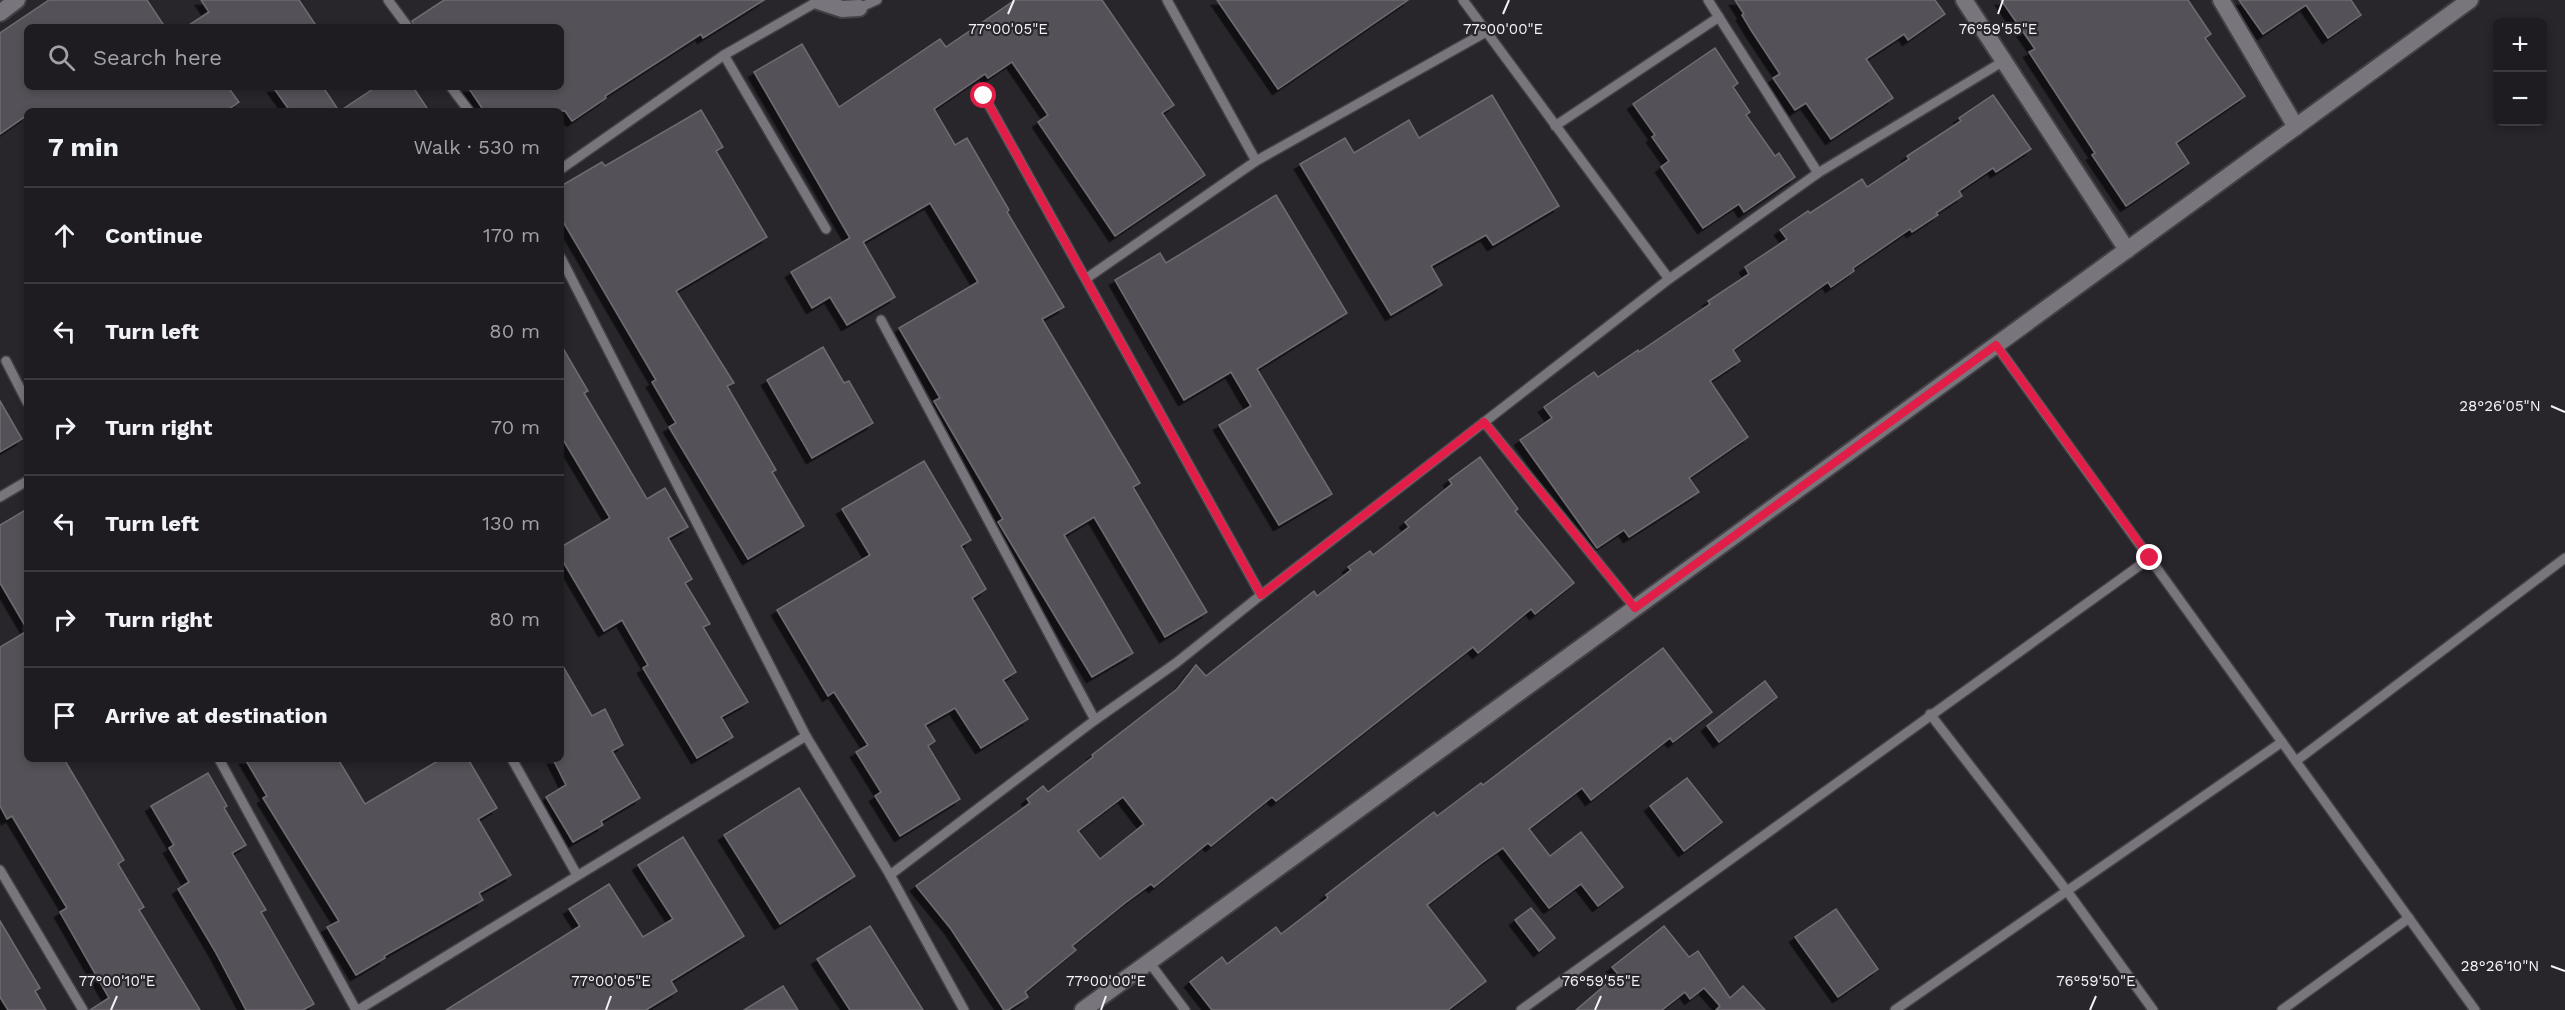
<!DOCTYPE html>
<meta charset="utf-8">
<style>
:root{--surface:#1e1c20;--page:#262529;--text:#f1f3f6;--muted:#a1a1a5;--line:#3c3a3e}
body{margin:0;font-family:"Work Sans",sans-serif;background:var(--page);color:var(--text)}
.controls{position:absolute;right:18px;top:18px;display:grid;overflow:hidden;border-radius:9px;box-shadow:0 3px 9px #0003}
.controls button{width:54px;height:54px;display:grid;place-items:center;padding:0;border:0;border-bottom:2px solid var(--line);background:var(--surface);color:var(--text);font:30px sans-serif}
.stop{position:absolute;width:18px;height:18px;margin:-14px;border:4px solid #e11d48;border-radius:50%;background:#fff}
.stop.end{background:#e11d48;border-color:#fff;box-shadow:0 2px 6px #0008}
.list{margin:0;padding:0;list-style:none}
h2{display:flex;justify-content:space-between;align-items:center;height:78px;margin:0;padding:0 24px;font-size:26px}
h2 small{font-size:20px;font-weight:400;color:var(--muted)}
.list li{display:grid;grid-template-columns:39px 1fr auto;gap:18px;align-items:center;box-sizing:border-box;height:96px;padding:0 24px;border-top:2px solid var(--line)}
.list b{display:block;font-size:22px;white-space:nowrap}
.list em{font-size:20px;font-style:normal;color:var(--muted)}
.icon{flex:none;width:33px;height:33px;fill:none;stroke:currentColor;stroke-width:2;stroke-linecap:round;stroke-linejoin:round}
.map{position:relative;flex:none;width:2565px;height:1010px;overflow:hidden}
.search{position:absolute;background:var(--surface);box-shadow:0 3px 9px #0003;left:24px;top:24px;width:540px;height:66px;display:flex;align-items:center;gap:15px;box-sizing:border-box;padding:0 21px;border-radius:9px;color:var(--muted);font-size:22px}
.panel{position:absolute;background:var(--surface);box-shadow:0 3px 9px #0003;left:24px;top:108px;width:540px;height:654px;border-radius:9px}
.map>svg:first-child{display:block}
.building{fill:#555158;stroke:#6f6b72;stroke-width:1.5;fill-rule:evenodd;filter:url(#shadow)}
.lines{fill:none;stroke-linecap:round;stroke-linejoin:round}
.service-casing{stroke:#434045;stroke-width:12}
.minor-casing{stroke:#434045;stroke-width:20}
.tertiary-casing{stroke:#434045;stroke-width:20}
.service{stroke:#79757c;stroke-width:9}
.minor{stroke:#79757c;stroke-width:16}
.tertiary{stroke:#79757c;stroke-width:16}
.route{stroke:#e11d48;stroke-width:8}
.ticks{fill:none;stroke:#f4f2f6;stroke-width:2}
.ticks-label{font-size:15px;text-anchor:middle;fill:#f4f2f6;stroke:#28252b;stroke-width:4.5;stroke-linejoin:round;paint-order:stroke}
</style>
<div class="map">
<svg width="2565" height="1010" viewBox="0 0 2565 1010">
<defs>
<filter id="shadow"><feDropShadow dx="-5.5" dy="5.5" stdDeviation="0" flood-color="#0009"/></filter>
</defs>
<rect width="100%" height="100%" fill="#28252b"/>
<!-- building -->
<g class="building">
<path d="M 49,0 L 147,0 L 165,27 L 27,27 L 27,87 L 228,87 L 239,102 L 226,111 L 27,111 L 27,115 L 0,134 L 0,33 Z"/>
<path d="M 201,0 L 299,0 L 317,27 L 186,27 L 209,12 Z"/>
<path d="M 444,0 L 764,0 L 703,38 L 701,34 L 605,96 L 606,98 L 572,121 L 565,111 L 484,111 L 468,87 L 561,87 L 561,27 L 415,27 L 412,21 Z"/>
<path d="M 1015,0 L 1102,0 L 1174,105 L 1162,113 L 1205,175 L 1115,236 L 1038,122 L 1048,115 L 1012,62 L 988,78 L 985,74 L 934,109 L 955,145 L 967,138 L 1009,210 L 1007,212 L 1064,307 L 1042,319 L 1140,483 L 1133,487 L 1207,612 L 1165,637 L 1094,517 L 1064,535 L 1133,653 L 1092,677 L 998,522 L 1003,519 L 934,401 L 940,398 L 899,328 L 978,282 L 930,203 L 863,242 L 895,297 L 847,325 L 830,297 L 812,308 L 791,272 L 850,238 L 754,72 L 802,44 L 839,107 L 940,39 L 946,47 Z"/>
<path d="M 1217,0 L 1408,0 L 1278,89 Z"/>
<path d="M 1735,0 L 1935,0 L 1945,14 L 1908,40 L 1904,34 L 1866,59 L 1893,98 L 1831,139 L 1806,103 L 1795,110 L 1773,78 L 1780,74 L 1751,30 L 1742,15 L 1744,14 Z"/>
<path d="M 2001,0 L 2188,0 L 2211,34 L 2205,38 L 2245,96 L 2176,143 L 2189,163 L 2126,206 L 2092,155 L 2095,153 L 2029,52 L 2035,49 Z"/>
<path d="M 2239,0 L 2351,0 L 2361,15 L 2328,38 L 2306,5 L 2263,34 Z"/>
<path d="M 1715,48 L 1738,83 L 1733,87 L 1750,112 L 1746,115 L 1775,156 L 1779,153 L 1795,177 L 1744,212 L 1739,204 L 1703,228 L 1661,167 L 1669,161 L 1652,137 L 1655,135 L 1633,104 Z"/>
<path d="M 273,87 L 323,87 L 339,111 L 290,111 Z"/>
<path d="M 376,87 L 413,87 L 429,111 L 340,111 Z"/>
<path d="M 1492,95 L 1559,206 L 1493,245 L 1486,235 L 1431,266 L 1442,285 L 1391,315 L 1300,164 L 1345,138 L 1354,153 L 1409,120 L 1419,138 Z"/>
<path d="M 1993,95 L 2031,149 L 1996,172 L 1993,168 L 1959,191 L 1962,196 L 1936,213 L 1938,215 L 1912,232 L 1910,229 L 1853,268 L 1854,271 L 1831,287 L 1828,282 L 1733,350 L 1740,361 L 1710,381 L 1748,437 L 1689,478 L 1699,492 L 1629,537 L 1624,530 L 1597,548 L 1520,440 L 1552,418 L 1544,407 L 1594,372 L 1598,377 L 1638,350 L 1639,352 L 1710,304 L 1708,301 L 1749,274 L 1745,267 L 1787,239 L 1780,230 L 1808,211 L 1810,213 L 1862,179 L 1867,187 L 1909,159 L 1907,156 L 1961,121 L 1959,118 Z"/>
<path d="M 701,110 L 723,147 L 716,151 L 767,237 L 676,291 L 734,383 L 727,386 L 776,470 L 772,472 L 804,526 L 748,559 L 669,427 L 676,423 L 652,382 L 656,380 L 561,218 L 561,186 L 602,162 L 605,166 Z"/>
<path d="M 1276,195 L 1347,313 L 1257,369 L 1332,494 L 1279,525 L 1219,425 L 1251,406 L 1231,372 L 1184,400 L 1115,280 L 1160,253 L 1166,263 Z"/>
<path d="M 561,345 L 588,391 L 584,393 L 647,499 L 665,488 L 688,527 L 668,538 L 692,579 L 685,583 L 710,624 L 703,627 L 748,702 L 721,717 L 733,737 L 697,758 L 643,668 L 648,665 L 622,620 L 604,631 L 561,558 L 561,547 L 610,518 L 561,436 Z"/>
<path d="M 823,347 L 844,383 L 849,381 L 873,423 L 812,458 L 767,380 Z"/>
<path d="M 0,401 L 22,439 L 0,452 Z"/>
<path d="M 1480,457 L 1518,509 L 1515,511 L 1574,583 L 1535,614 L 1531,609 L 1478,653 L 1473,647 L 1276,801 L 1272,797 L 1211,846 L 1208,843 L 1154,887 L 1151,884 L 1125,903 L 1072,946 L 1076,950 L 1025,992 L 1028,997 L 1008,1010 L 1004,1010 L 951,929 L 916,886 L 1030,803 L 1027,799 L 1043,786 L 1048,792 L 1093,757 L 1092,755 L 1177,689 L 1196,665 L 1206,676 L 1314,591 L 1317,596 L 1351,570 L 1348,567 L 1370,551 L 1373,555 L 1409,527 L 1405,522 L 1452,484 L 1449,480 ZM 1123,797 L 1144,824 L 1100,859 L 1078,831 Z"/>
<path d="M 924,461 L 971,540 L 961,546 L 986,589 L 972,598 L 1016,672 L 1003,680 L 1028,719 L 981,748 L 955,708 L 925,725 L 935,741 L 928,746 L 960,799 L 900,836 L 875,796 L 881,792 L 856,752 L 868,745 L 834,692 L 828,696 L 777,610 L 870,555 L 842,509 Z"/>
<path d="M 27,509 L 27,629 L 0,583 L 0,525 Z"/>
<path d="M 27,631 L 27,759 L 64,759 L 124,860 L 118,864 L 144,907 L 139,910 L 200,1010 L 90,1010 L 109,998 L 60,912 L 67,908 L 12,816 L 7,819 L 0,806 L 0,647 Z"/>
<path d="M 1663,648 L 1712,712 L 1673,742 L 1670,738 L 1591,800 L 1582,788 L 1529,829 L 1550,856 L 1581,832 L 1623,887 L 1598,906 L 1581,884 L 1549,908 L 1503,848 L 1483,862 L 1427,905 L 1486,981 L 1448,1010 L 1212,1010 L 1190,982 L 1222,957 L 1227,964 L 1276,927 L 1281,934 L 1328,898 L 1326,895 L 1434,812 L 1437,816 L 1481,783 L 1483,785 Z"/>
<path d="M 561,663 L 592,716 L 605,709 L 623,745 L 612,751 L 640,798 L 601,821 L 603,825 L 573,842 L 546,797 L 566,785 L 553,759 L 561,759 Z"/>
<path d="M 1765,681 L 1777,697 L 1719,742 L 1707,726 Z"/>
<path d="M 245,759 L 338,759 L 365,804 L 441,759 L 468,759 L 497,808 L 478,819 L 511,875 L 479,893 L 483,900 L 384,956 L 385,958 L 356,975 L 327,927 L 339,921 L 263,798 L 267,796 Z"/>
<path d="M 208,773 L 227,806 L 224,808 L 246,845 L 232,853 L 266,910 L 261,912 L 314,1004 L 303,1010 L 246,1010 L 215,951 L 178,889 L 189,882 L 169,848 L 174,845 L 151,806 Z"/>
<path d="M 1687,778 L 1722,822 L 1684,851 L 1650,806 Z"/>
<path d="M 799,788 L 855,876 L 780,924 L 724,835 Z"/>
<path d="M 683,837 L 744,936 L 671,981 L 677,991 L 646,1010 L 446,1010 L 580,926 L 569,909 L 609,884 L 643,937 L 673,919 L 638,865 Z"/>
<path d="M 1531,908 L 1555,938 L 1539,951 L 1515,920 Z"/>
<path d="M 1836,909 L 1878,969 L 1838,997 L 1795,937 Z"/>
<path d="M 0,921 L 40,988 L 35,991 L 46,1010 L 8,1010 L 0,997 Z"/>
<path d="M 870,926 L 923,1010 L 850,1010 L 817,959 Z"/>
<path d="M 1664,926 L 1689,957 L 1698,951 L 1730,998 L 1743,986 L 1765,1010 L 1716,1010 L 1720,1006 L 1704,988 L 1690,999 L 1685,992 L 1662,1010 L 1576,1010 L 1618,974 L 1612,967 Z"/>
<path d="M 783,986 L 798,1010 L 744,1010 Z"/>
</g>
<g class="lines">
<defs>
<g id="service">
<path d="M 388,0 L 408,27"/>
<path d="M 1167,0 L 1256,161"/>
<path d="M 1463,0 L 1669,279"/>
<path d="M 1708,0 L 1818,173"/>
<path d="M 859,8 L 877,0"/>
<path d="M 724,55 L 826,229"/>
<path d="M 451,87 L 469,111"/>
<path d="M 984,96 L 1261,595"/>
<path d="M 1555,126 L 1719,17"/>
<path d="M 561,169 L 724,55 L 820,0"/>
<path d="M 561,258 L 806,736 L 890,875 L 964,1010"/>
<path d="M 1087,278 L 1256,161 L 1486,32"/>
<path d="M 881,320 L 1095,720"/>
<path d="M 1996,345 L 2475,1010"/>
<path d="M 6,361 L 27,402"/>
<path d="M 1484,422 L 1635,608"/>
<path d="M 0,497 L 27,481"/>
<path d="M 1930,714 L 2067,891 L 2153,1010"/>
<path d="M 219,759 L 356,1010"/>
<path d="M 512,759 L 577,875"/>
<path d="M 2296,761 L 2565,558"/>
<path d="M 0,870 L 83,1010"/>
<path d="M 890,875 L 1095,720 L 1176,663 L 1261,595 L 1669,279 L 1818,173 L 2002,62"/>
<path d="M 1149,962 L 1185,1010"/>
<path d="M 358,1010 L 806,736"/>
<path d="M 1521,1010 L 2150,558"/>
<path d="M 1895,1010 L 2282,742"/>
<path d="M 2282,1010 L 2409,918"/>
</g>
<g id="minor">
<path d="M 1964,0 L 2127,250"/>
<path d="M 2221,0 L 2296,127"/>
<path d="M 818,1 L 842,9 L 859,8"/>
</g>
<g id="tertiary">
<path d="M 0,13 L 17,0"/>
<path d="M 1083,1010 L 2470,0"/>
</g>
</defs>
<!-- service casing -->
<use href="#service" class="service-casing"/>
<!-- minor casing -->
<use href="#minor" class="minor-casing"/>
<!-- tertiary casing -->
<use href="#tertiary" class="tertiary-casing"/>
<!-- service -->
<use href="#service" class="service"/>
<!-- minor -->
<use href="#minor" class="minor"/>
<!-- tertiary -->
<use href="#tertiary" class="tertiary"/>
</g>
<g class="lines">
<!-- route -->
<path class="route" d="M 984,96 L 1261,595 L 1484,422 L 1635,608 L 1996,345 L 2150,558"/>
</g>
<!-- ticks -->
<path class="ticks" d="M 1008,14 L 1014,0M 1503,14 L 1509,0M 1998,14 L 2003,0M 2551,406 L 2565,412M 2551,966 L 2565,971M 111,1010 L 117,996M 606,1010 L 611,996M 1101,1010 L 1106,996M 1595,1010 L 1601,996M 2090,1010 L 2096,996"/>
<g class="ticks-label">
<text x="1008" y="34">77°00'05"E</text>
<text x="1503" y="34">77°00'00"E</text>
<text x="1998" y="34">76°59'55"E</text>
<text x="2500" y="411">28°26'05"N</text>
<text x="2500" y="971">28°26'10"N</text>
<text x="117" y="986">77°00'10"E</text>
<text x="611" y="986">77°00'05"E</text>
<text x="1106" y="986">77°00'00"E</text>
<text x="1601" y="986">76°59'55"E</text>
<text x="2096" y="986">76°59'50"E</text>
</g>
</svg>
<div class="controls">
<button>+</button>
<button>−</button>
</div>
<div class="stop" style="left:984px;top:96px"></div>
<div class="stop end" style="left:2150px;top:558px"></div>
<div class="search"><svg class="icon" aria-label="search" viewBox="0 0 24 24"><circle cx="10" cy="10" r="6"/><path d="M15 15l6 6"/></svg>Search here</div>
<section class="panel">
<h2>7 min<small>Walk · 530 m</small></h2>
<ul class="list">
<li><svg class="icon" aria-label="ahead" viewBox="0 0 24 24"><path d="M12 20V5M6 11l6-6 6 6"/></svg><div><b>Continue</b></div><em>170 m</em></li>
<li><svg class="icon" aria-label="left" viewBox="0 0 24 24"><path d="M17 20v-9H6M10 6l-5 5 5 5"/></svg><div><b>Turn left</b></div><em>80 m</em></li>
<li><svg class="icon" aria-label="right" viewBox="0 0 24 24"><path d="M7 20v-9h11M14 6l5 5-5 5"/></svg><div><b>Turn right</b></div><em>70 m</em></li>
<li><svg class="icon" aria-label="left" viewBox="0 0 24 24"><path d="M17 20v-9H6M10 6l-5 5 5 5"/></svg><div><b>Turn left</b></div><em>130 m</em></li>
<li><svg class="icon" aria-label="right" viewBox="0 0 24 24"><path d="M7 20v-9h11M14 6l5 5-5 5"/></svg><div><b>Turn right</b></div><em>80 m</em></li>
<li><svg class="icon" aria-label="arrive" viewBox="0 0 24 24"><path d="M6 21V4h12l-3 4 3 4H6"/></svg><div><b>Arrive at destination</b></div></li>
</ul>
</section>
</div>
